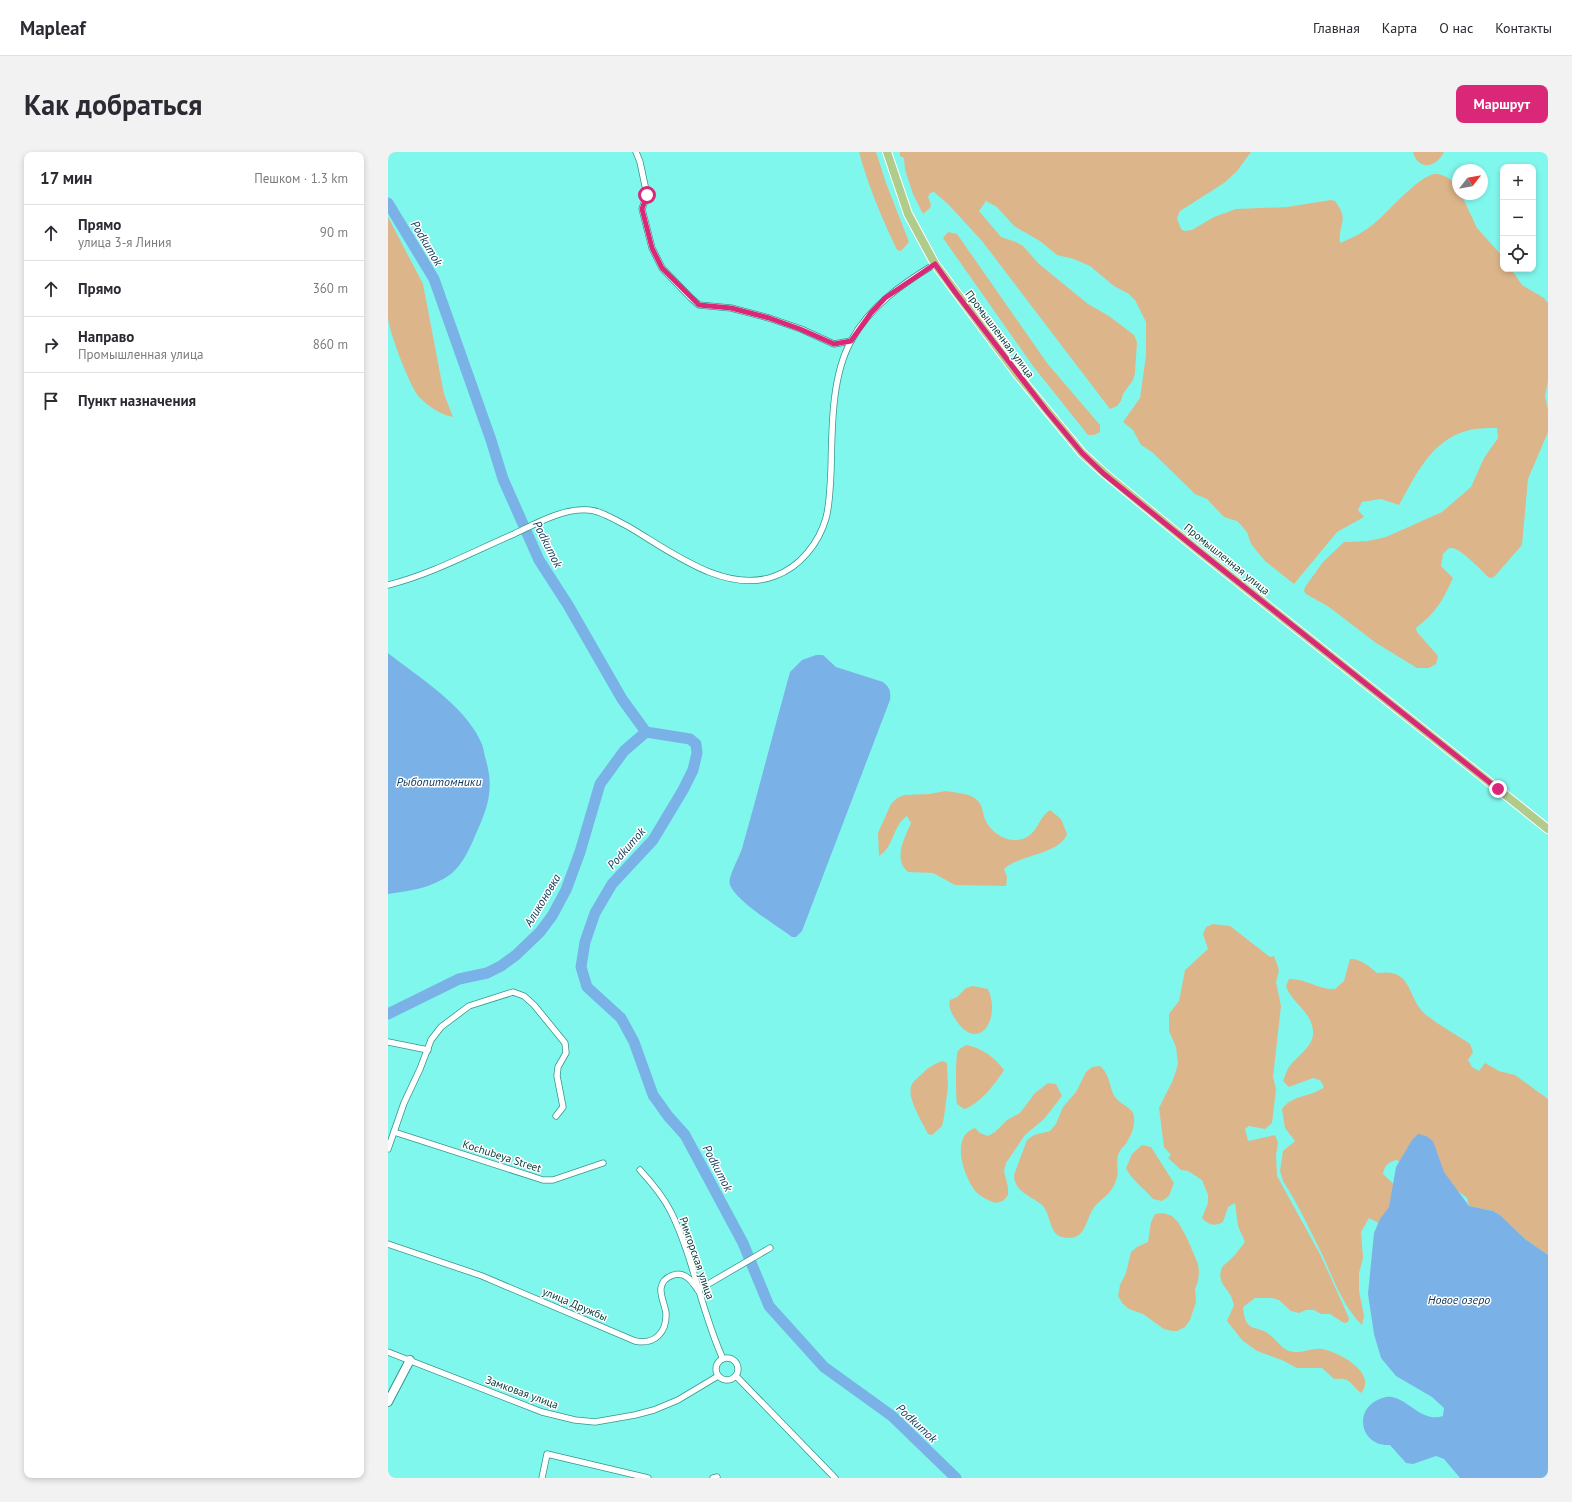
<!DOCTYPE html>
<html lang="ru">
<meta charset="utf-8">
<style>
:root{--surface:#fff;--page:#f2f2f3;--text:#2b2b33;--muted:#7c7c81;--line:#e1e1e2;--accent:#db2777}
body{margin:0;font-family:"PT Sans",sans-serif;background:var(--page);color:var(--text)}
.controls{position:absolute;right:12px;top:12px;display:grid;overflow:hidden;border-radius:8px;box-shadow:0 2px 6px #0003}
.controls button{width:36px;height:36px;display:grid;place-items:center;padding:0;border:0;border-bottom:1px solid var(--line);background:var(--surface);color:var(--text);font:20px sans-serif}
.compass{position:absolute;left:1064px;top:12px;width:36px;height:36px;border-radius:50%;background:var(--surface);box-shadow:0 2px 6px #0003;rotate:59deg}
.stop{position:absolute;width:12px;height:12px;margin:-9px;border:3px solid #db2777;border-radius:50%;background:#fff}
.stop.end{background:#db2777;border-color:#fff;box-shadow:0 1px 4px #0008}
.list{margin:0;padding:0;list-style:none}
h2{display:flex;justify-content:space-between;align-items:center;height:52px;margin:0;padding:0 16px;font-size:17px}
h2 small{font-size:13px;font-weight:400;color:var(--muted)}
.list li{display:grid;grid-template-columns:26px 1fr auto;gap:12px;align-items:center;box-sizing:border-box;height:56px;padding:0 16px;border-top:1px solid var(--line)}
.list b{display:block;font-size:15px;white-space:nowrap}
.list p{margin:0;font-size:13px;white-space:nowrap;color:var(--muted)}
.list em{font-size:13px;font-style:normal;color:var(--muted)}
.icon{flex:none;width:22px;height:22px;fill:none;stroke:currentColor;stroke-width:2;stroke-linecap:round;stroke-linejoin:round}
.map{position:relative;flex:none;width:1160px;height:1326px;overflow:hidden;border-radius:8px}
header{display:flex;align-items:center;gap:24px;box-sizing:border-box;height:56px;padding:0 20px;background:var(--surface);border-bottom:1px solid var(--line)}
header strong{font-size:19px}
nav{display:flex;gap:22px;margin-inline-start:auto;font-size:14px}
.intro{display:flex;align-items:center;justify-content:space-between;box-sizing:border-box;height:96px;padding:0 24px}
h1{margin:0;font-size:28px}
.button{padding:10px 18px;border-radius:8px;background:var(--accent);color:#fff;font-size:14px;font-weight:700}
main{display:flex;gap:24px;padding:0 24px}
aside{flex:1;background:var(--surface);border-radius:8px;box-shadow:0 2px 6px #0003}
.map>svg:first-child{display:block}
.green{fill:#ddb58b}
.water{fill:#7ab2e7}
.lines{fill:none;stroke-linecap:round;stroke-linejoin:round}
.river{stroke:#7ab2e7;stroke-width:11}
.street-casing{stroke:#36948d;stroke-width:7}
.secondary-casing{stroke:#36948d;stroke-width:10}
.primary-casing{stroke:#fff;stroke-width:10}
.street{stroke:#fff;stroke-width:5.5}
.secondary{stroke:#fff;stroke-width:8}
.primary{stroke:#b1cb8a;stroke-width:8}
.route{stroke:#db2777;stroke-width:5}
.labels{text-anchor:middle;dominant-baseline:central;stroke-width:3;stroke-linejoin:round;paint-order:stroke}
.street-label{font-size:11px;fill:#003a36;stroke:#fff}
.water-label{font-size:12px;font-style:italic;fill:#0c3658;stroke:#fff}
</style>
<header>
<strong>Mapleaf</strong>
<nav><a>Главная</a><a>Карта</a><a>О нас</a><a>Контакты</a></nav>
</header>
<div class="intro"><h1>Как добраться</h1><a class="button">Маршрут</a></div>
<main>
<aside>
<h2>17 мин<small>Пешком · 1.3 km</small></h2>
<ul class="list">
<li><svg class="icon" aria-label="ahead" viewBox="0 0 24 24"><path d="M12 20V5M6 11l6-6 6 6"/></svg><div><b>Прямо</b><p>улица 3-я Линия</p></div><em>90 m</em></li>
<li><svg class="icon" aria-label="ahead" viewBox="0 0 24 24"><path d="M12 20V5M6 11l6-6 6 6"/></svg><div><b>Прямо</b></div><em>360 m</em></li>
<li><svg class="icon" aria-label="right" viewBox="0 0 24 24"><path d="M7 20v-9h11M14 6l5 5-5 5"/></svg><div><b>Направо</b><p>Промышленная улица</p></div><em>860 m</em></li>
<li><svg class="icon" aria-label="arrive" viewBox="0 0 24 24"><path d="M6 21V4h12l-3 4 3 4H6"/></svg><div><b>Пункт назначения</b></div></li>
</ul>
</aside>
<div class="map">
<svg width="1160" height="1326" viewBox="0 0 1160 1326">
<rect width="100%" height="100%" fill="#80f7ed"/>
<!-- green -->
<g class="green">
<path d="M 471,0 L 488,0 L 498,31 L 521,90 L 513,99 L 509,98 C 494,66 480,34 471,0 Z"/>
<path d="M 512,0 L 863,0 L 849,19 L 836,31 L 792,59 L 789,66 L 793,77 L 796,79 L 804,78 L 826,65 L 848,57 L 899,55 L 943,48 L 947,49 C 962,69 950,71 952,91 C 965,86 978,79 989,69 C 1002,58 1030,25 1046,22 C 1055,21 1062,27 1068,32 L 1070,42 L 1073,42 L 1089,76 L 1115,105 L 1115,117 L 1123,117 L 1134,133 L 1156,146 L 1160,151 L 1160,229 L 1157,244 L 1160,258 L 1160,280 L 1140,327 L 1134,393 L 1106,425 L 1102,426 C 1094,420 1072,394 1062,396 C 1059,397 1057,400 1055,402 L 1053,414 L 1065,426 C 1054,450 1049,459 1028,476 L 1029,480 L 1050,504 L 1048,512 L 1041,516 L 1029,516 L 988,491 L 941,455 L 918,442 L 916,439 L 917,435 L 935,410 L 956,390 L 980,389 L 998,385 L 1054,360 L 1083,335 L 1096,306 L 1110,286 L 1109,276 C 1099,276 1087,276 1078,279 C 1042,290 1028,323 1011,353 L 993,347 L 974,350 L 970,358 L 976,365 L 949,380 L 906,432 L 877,409 L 863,392 L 859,380 L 853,373 L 849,369 L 836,365 L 819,347 L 807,342 L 764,300 L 753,293 L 745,278 L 735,270 L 752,246 L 758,203 L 758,170 L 747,148 L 741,142 L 726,134 L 702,114 L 686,107 L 669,103 L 652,89 L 626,74 L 609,55 L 598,49 L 591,59 L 613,85 L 628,90 L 635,94 L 651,112 L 700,152 L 721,164 L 746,183 L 749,190 L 747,221 L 745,228 L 735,242 L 733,249 L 729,254 L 722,257 L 594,89 L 560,52 L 546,40 L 542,41 L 540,45 L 543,53 L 542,56 L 535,62 L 525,42 L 517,18 L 516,6 L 512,4 Z"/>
<path d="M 1025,0 L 1056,0 C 1048,16 1030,19 1025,0 Z"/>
<path d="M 0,65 L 35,132 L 56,242 L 65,265 C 53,263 40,254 31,245 C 22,235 1,180 0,166 C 0,133 0,98 0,65 Z"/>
<path d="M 560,80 L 569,82 L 659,211 L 712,273 L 712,280 L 706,283 L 700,283 L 645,214 L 555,86 Z"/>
<path d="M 558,639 C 568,641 583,641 590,649 C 596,655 594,664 599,671 C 606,684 625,693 639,685 C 650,679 651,665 662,658 L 673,667 L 679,682 C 671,703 632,702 616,717 L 619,725 L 618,734 L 567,733 L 545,721 L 520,720 C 505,707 516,687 523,671 L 519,664 C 504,674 507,694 491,704 L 490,681 L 503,652 L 509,646 L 516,643 L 541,642 Z"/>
<path d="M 825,772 L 842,774 L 882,805 L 886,804 L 891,818 L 888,830 L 893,854 L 885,925 L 888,937 L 884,971 L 877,977 L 861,974 L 857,977 L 860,989 L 887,983 L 890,991 L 888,1003 L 889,1024 L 933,1104 L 961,1166 L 960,1170 L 956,1171 L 942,1162 L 933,1162 L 926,1158 L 918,1158 L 911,1161 L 903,1159 L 891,1148 L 884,1146 L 867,1146 L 855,1155 C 857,1183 870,1172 882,1183 C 889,1188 893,1196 901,1199 C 912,1203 923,1195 934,1197 C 951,1200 990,1221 973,1241 C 962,1232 963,1225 946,1227 L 934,1216 L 909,1216 L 894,1208 L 869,1199 L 854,1188 L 839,1169 L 846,1153 L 843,1144 L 834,1131 L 832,1123 L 834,1115 L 846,1104 L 857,1090 L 850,1074 L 847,1051 L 840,1055 L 835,1070 C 826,1075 821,1073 814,1066 L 820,1051 L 820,1043 L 814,1028 L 800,1019 L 793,1018 L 780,1006 L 783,1003 L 776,995 L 771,956 L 785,928 L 790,912 L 788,895 L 781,879 L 781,862 L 791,849 L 797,818 L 820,797 L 815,782 L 818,775 Z"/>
<path d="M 962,807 C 972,806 982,815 989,821 C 1025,816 1018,843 1036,861 C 1047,871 1069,883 1082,892 L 1085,900 L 1080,908 L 1084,915 L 1091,919 L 1097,911 L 1111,919 L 1127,923 L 1160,947 L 1160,1103 L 1137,1087 L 1112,1063 L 1105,1059 L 1081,1054 L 1079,1046 L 1070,1039 L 1062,1038 L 1019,1015 L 1009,1008 C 1001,1009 996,1014 995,1022 L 1017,1043 L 1002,1087 L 989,1070 L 981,1066 L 973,1080 L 975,1106 L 971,1121 L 971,1139 L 976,1164 L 974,1173 C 954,1153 946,1128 934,1102 C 922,1078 910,1052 895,1029 L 892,1019 L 895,999 L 907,989 L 897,976 L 894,957 C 905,942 922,946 936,935 L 932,928 L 925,926 L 901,935 L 895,929 C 897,925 898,919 901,915 C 913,899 934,891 921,866 C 914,854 903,848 898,834 L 901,827 C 917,826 931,838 947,837 L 956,829 Z"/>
<path d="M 585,834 L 600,837 C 614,868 589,904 566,865 C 563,860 560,854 562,848 L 569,845 L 578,836 Z"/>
<path d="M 578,893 C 593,895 607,906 616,918 C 609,930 590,954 576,957 L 569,952 C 568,944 567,904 570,899 C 572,896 575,895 578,893 Z"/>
<path d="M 554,909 L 559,911 L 560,935 L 556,965 L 554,974 L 544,983 L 540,982 C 535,971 517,944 524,932 C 526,929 530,925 533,923 C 539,916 546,912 554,909 Z"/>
<path d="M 712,914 C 723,923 721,938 728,946 C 733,953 746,956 746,965 C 747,972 744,982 740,988 C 738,993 733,996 731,1001 C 727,1008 731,1017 729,1025 C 726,1039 717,1044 708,1053 C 696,1066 700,1091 674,1085 C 661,1082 663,1062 654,1053 C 644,1044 626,1040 626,1023 L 639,988 L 646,983 L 662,979 L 668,972 L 675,955 L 688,940 L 698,920 L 704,915 Z"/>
<path d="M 660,931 L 668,932 L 674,944 L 656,967 L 637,983 L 618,1011 L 616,1019 L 620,1035 L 620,1043 L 615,1049 L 607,1051 C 600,1048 593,1045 588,1040 C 575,1024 562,984 587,976 L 592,981 L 600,984 L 607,980 L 619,968 L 632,961 L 647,941 Z"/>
<path d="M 754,993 L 763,995 L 786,1031 L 781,1044 L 774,1049 L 765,1047 C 756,1036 744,1029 738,1016 L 744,1002 Z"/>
<path d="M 775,1061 L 784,1064 L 790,1070 L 799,1086 L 810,1112 L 811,1120 L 810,1129 L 807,1137 L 808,1150 L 802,1168 L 797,1175 L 789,1179 L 784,1179 L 776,1177 L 755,1162 L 741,1157 L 735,1152 L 730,1144 L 732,1133 L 738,1121 L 743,1100 L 749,1095 L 760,1090 L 763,1070 L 767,1062 Z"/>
</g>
<!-- water -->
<g class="water">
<path d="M 0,501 C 30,525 75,552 92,588 C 95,593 96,600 97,605 C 107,637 100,655 87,684 C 82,696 74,713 63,722 C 44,736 22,739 0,742 Z"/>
<path d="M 428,503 L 435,503 L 448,515 L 495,530 C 502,536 503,539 502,548 L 414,779 L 408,785 L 404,785 C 389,774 348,749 342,733 C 339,725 353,703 355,693 C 371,636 386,578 402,520 L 414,508 Z"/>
<path d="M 1030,982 L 1038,984 L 1045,989 L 1056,1020 L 1081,1054 L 1105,1059 L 1112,1063 L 1137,1087 L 1160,1103 L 1160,1326 L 1072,1326 L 1056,1307 L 1048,1304 L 1025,1312 L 1018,1311 L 1002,1293 C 971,1295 963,1253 998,1245 C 1016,1241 1033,1272 1055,1264 L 1056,1256 L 1044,1245 L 1008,1224 L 993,1206 L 986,1182 L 980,1142 L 986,1081 L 992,1067 L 1001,1055 L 1008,1015 L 1024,988 Z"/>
</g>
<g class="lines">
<!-- river -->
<g class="river">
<path d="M 0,51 L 46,127 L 103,288 L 115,327 L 151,408 L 180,453 L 234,547 L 258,580 L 302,587 L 308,592 L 309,601 L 305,618 L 295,638 L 265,688 L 224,732 L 207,761 L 197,790 L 193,815 L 199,835 L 233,866 L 246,890 L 265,943 L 280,964 L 297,983 L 355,1091 L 381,1154 L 436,1215 L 504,1264 L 568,1326"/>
<path d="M 0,862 L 71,827 L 99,821 L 113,814 L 128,803 L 152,780 L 164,764 L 178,738 L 192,700 L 212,632 L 236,599 L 258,580"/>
</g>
<defs>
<g id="street">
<path d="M 248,0 L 252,10 L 259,43 L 254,57 L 264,96 L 274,116 L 303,146 L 311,153 L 343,156 L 381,166 L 413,177 L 446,192 L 463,189"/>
<path d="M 0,433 C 44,422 84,400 126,382 C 149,371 175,356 201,358 C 214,359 229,369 241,375 C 282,399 338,443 387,424 C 412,415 431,391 438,366 C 442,351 442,334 443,319 C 444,279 443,225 463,189 C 482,154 514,132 547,112"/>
<path d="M 0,890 L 40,898"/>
<path d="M 6,980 L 155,1028 L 165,1028 L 215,1011"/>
<path d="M 0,997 L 16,951 L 32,917 L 43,888 L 53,875 L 81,854 L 125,840 L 136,844 L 146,853 L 177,891 L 178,901 L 170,915 L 169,924 L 175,955 L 168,964"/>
<path d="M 252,1018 C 264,1031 275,1044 283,1060 C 306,1107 313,1159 335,1207"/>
<path d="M 0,1092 L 94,1124 L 247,1189 C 266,1193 279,1181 278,1161 C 277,1153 272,1144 273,1136 C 275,1124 291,1118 300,1126 C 304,1129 307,1134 310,1138"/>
<path d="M 310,1138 L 382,1096"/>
<path d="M 0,1200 L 154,1260 L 187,1268 L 207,1270 L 247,1263 L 266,1258 L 290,1248 L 330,1224"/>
<circle cx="339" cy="1217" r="11"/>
<path d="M 348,1224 L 447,1326"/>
<path d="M 154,1326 L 159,1302 L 260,1326"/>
<path d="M 325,1326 L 329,1325"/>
</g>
<path id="secondary" d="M 0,1250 L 22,1208"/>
<path id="primary" d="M 499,0 L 520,62 L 547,112 L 629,222 L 694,301 L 716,321 L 811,399 L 1160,677"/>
</defs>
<!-- street casing -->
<use href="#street" class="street-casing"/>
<!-- secondary casing -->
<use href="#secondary" class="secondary-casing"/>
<!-- primary casing -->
<use href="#primary" class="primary-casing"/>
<!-- street -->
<use href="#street" class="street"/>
<!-- secondary -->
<use href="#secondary" class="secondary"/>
<!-- primary -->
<use href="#primary" class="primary"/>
</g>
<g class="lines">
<!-- route -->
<path class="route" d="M 259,43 L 254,57 L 264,96 L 274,116 L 311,153 L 343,156 L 381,166 L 412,177 L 446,192 L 463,189 L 483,161 L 497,146 L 547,112 L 567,140 L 658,258 L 694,301 L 716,322 L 811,399 L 1110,637"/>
</g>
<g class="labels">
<!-- street labels -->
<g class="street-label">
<text transform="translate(612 182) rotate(53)">Промышленная улица</text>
<text transform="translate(839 407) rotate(39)">Промышленная улица</text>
<text transform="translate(114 1004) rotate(18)">Kochubeya Street</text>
<text transform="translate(309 1106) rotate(71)">Римгорская улица</text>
<text transform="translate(187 1152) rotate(23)">улица Дружбы</text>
<text transform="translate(134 1240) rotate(20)">Замковая улица</text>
</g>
<!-- water labels -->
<g class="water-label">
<text transform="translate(39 91) rotate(59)">Podkumok</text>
<text transform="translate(160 392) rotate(63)">Podkumok</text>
<text x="51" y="629">Рыбопитомники</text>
<text transform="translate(238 696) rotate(-49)">Podkumok</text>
<text transform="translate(154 748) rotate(-59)">Аликоновка</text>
<text transform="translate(330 1016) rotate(62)">Podkumok</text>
<text x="1071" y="1147">Новое озеро</text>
<text transform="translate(529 1271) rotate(43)">Podkumok</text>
</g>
</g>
</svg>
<div class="controls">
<button>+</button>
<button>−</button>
<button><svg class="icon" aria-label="locate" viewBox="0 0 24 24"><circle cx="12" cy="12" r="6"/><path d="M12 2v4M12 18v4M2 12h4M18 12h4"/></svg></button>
</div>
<svg class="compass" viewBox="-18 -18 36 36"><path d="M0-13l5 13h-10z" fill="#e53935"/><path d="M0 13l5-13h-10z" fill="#7c7c81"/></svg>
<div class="stop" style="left:259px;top:43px"></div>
<div class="stop end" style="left:1110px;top:637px"></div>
</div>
</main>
